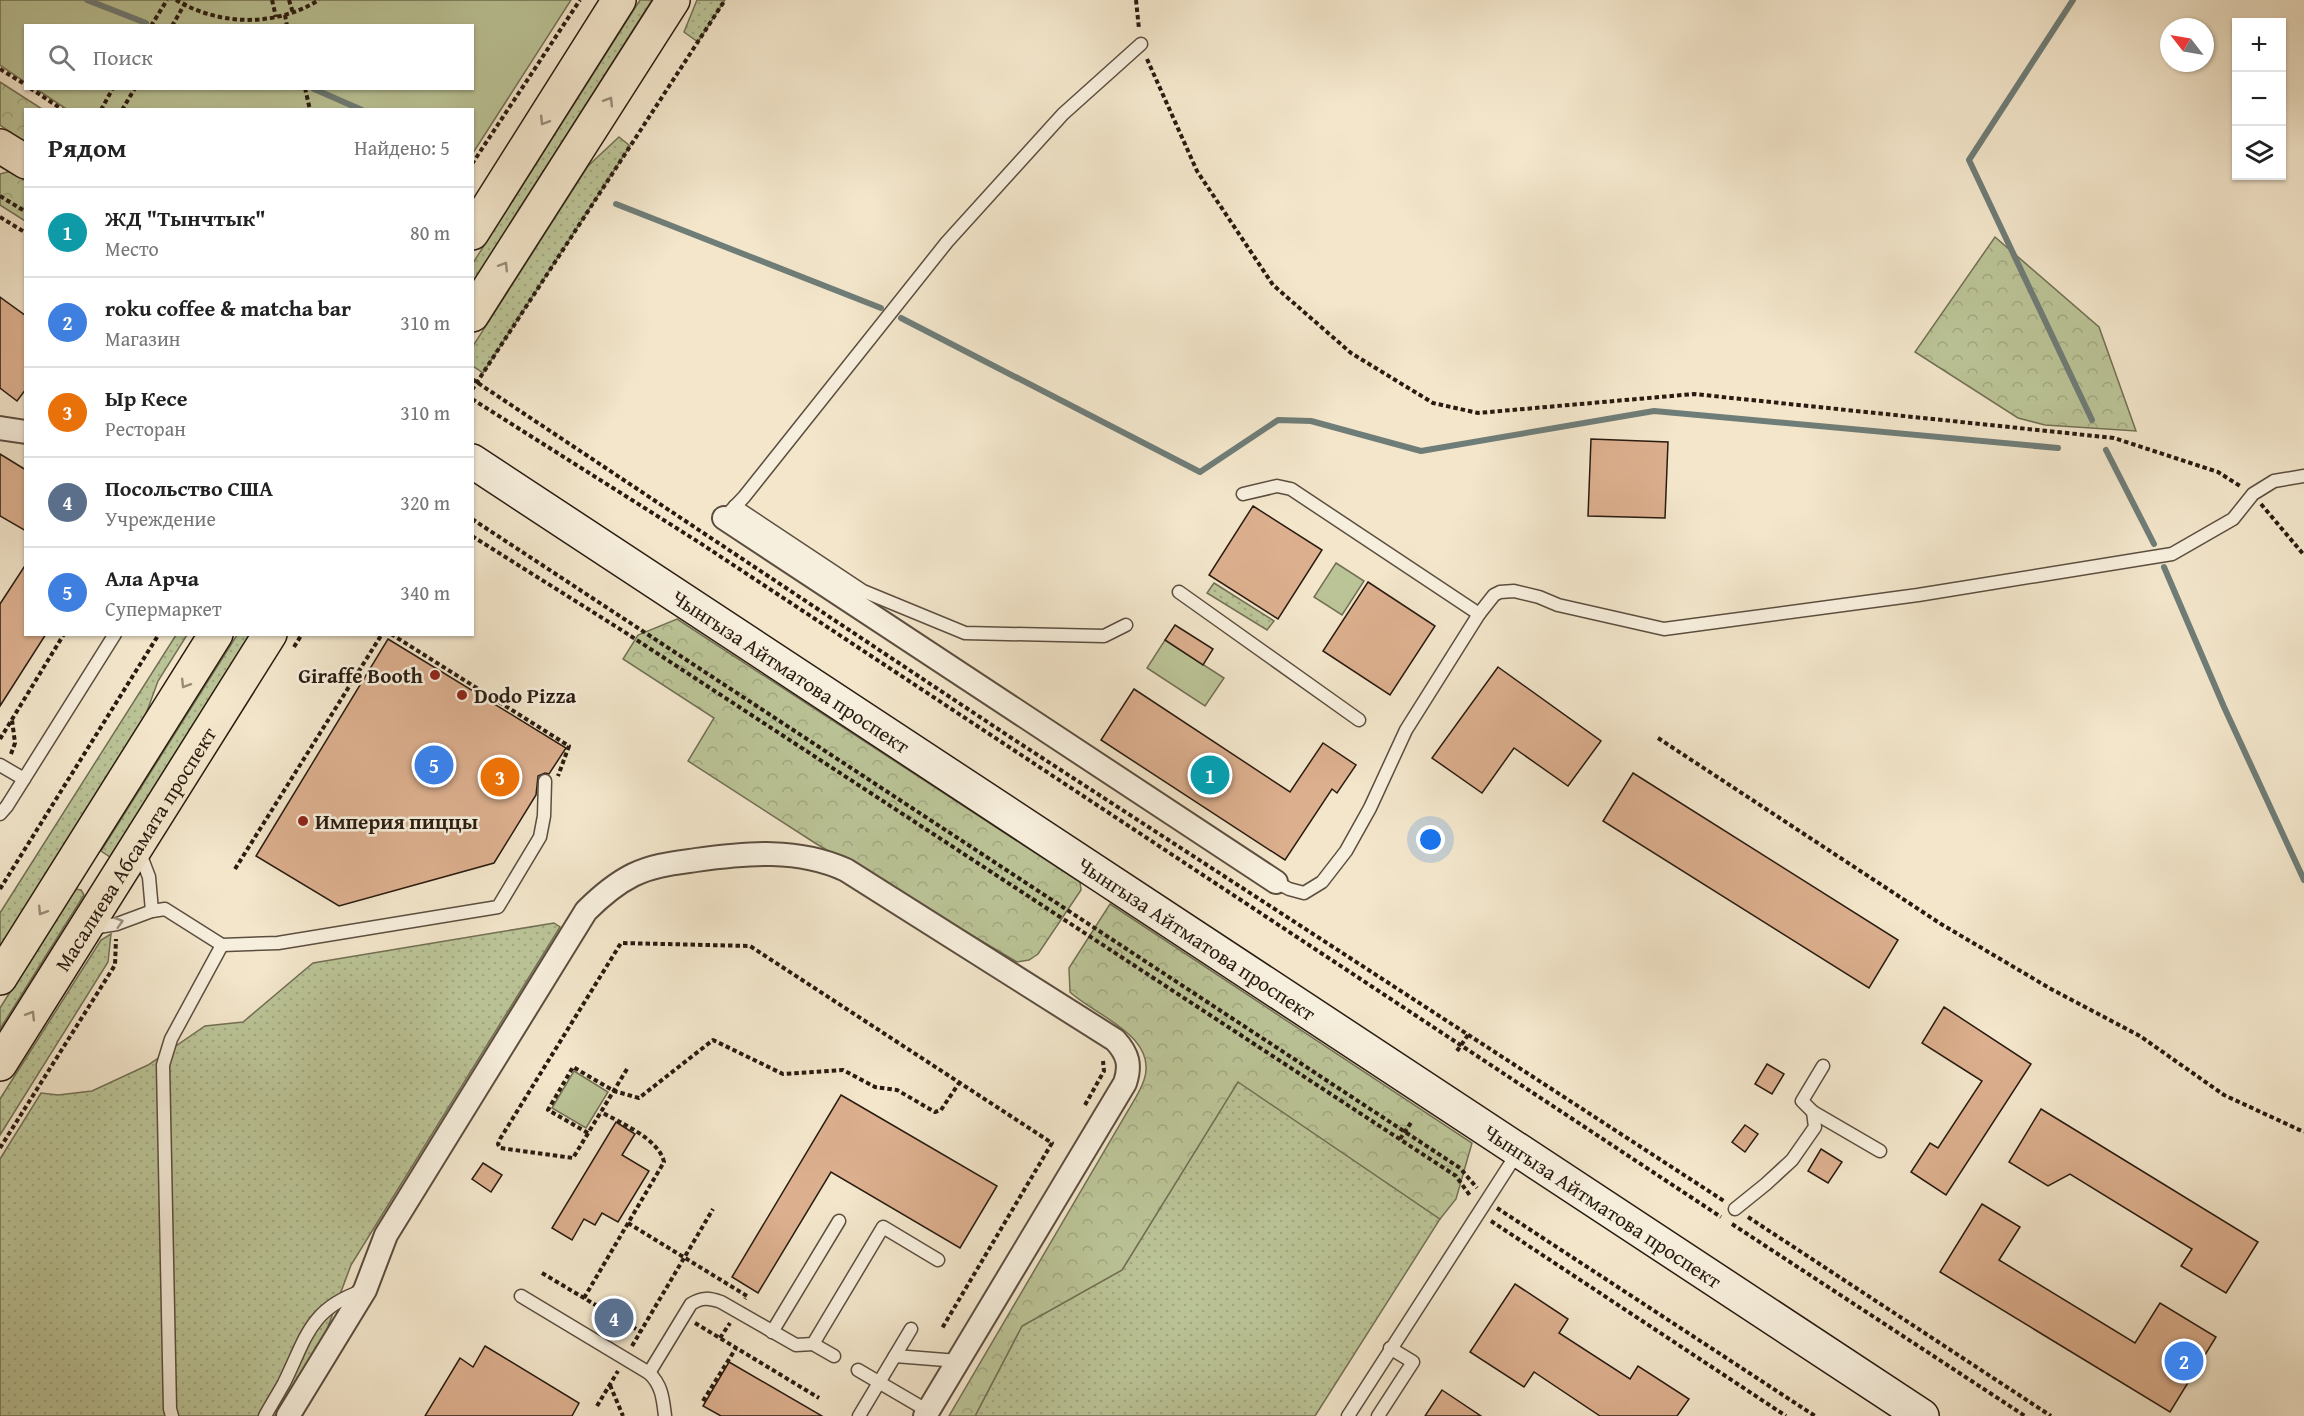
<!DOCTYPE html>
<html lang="ru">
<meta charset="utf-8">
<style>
:root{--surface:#fff;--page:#f2f2f2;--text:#222;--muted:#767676;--line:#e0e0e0;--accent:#b45309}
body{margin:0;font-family:"Gentium Book Plus",serif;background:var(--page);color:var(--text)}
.controls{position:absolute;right:18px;top:18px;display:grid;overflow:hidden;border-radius:0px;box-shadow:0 2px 4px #0004}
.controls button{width:54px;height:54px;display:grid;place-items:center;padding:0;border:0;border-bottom:2px solid var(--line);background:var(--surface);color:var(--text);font:30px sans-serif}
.compass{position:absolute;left:2160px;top:18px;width:54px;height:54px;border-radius:50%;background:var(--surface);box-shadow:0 2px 4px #0004;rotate:301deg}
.you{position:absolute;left:1431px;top:840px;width:21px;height:21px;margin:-15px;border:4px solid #fff;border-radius:50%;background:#1a73e8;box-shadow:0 0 0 9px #1a73e833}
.badge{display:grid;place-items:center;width:39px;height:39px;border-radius:50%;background:var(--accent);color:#fff;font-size:20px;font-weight:700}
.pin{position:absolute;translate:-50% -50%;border:3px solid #fff;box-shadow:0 2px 6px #0006}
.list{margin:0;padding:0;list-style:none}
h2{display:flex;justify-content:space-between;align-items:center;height:78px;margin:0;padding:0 24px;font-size:26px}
h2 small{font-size:20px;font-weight:400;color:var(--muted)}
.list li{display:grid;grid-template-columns:39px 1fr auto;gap:18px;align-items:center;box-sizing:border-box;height:90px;padding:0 24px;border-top:2px solid var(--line)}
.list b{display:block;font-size:22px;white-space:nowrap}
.list p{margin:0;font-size:20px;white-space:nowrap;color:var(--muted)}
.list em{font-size:20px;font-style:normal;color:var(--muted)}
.icon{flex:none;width:33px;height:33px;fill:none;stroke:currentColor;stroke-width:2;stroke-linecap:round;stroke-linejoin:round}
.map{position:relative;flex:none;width:2304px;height:1416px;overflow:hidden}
.search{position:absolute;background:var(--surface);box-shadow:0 2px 4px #0004;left:24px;top:24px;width:450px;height:66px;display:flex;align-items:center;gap:15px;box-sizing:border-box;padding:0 21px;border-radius:0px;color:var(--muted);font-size:22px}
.panel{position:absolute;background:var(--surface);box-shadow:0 2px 4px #0004;left:24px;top:108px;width:450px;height:528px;border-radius:0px}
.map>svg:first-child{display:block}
.grass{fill:url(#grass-dots);stroke:#727054;stroke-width:1.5}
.forest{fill:url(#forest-crowns);stroke:#727054;stroke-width:1.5}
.park{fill:#bbc497;stroke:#727054;stroke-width:1.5}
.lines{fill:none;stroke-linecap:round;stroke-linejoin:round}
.stream{stroke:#6f7d78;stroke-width:6}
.building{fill:#dcaf8e;stroke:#291b10;stroke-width:1.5}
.service-casing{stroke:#5c4e3f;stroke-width:15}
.minor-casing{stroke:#5c4e3f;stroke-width:26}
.secondary-casing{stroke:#291b10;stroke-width:36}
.primary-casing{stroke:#291b10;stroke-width:36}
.path{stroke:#291b10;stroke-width:4;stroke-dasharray:4.5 3;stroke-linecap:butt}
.service{stroke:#f7efdd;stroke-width:12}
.minor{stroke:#f7efdd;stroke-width:22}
.secondary{stroke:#f7efdd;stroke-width:33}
.primary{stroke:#f3e6cb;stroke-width:33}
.oneway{stroke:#988b77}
.oneway2{stroke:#9a9081}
.poi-dot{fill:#8f2418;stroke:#f7efdd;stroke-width:2}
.labels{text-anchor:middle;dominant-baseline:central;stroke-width:5;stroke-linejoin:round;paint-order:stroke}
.street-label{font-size:21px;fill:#291b10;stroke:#f7efdd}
.poi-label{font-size:21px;font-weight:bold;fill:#291b10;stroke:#f7efdd;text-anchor:start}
</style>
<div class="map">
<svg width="2304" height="1416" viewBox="0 0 2304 1416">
<defs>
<pattern id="grass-dots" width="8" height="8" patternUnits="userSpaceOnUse" patternTransform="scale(1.5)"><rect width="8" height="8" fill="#bbc497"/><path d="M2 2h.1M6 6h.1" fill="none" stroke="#a1a881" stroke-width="1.8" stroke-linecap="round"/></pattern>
<pattern id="forest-crowns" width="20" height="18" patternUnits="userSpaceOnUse" patternTransform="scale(1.5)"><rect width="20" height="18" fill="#bbc497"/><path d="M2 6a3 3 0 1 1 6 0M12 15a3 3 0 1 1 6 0" fill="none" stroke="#a1a881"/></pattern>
</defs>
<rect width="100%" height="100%" fill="#f3e6cb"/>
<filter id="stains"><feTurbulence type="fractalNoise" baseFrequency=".00333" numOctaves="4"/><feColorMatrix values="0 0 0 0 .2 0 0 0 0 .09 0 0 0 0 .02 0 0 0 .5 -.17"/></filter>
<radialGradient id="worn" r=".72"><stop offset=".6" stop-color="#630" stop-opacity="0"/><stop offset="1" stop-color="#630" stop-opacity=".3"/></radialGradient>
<!-- grass -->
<g class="grass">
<path d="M 640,0 L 652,0 L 473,283 L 473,263 Z"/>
<path d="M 697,0 L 725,0 L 698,42 L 684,32 Z"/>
<path d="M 619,137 L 630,146 L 483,373 L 473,366 L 473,346 L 588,166 Z"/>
<path d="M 1214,583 L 1274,621 L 1267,630 L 1207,593 Z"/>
<path d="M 176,635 L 187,635 L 158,681 L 142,725 L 0,949 L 0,913 Z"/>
<path d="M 237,635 L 250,635 L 110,857 L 101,851 Z"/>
<path d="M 75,889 L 81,890 L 84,895 L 0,1029 L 0,1008 Z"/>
<path d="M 554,923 L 560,927 L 351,1265 L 323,1340 L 275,1416 L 0,1416 L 0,1159 L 41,1093 L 58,1095 L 92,1091 L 148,1065 L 205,1026 L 243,1022 L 313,963 Z"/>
<path d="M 111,934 L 108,962 L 0,1135 L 0,1099 L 101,940 Z"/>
<path d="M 1238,1081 L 1440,1219 L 1315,1416 L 975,1416 L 1022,1326 L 1122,1270 Z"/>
</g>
<!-- forest -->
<g class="forest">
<path d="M 0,82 L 42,109 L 26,110 L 25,142 L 0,125 Z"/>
<path d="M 11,171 L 25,180 L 25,221 L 0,205 L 0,174 Z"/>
<path d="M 1995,237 L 2099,327 L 2136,431 L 2045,425 L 2018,418 L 1915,352 Z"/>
<path d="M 677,619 L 1080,882 L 1081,890 L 1038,954 L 1029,960 L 1017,962 L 815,843 L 688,761 L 714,718 L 623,659 L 638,635 Z"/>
<path d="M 1110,904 L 1472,1143 L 1456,1199 L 1440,1219 L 1238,1082 L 1122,1270 L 1022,1326 L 975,1416 L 949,1416 L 1129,1109 C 1134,1100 1141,1090 1144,1080 C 1159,1036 1094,1015 1070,992 L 1069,968 Z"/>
</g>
<!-- park -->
<g class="park">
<path d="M 0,0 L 571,0 L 473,153 L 472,110 L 68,110 L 36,89 L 472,88 L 472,26 L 26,26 L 25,82 L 0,65 Z"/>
<path d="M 1336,563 L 1364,581 L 1342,615 L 1314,597 Z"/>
<path d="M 1165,640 L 1224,678 L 1205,706 L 1147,668 Z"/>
<path d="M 574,1071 L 608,1092 L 586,1128 L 552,1108 Z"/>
</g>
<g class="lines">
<!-- stream -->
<g class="stream">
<path d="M 87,0 L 146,23"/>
<path d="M 2073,0 L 1969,160 L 2092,420"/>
<path d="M 314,89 L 362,110"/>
<path d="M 616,204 L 881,308"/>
<path d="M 901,318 L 1200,472 L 1278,420 L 1311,421 L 1421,451 L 1654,411 L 2058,448"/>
<path d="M 2106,450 L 2154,544"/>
<path d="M 2164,567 L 2224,707 L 2304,880"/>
</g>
</g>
<!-- building -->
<g class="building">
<path d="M 0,297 L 26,316 L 26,389 L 17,401 L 0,388 Z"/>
<path d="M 1591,439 L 1668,442 L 1665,518 L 1588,516 Z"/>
<path d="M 0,454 L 26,470 L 26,531 L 0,516 Z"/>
<path d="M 1253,506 L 1322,550 L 1278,619 L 1209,575 Z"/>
<path d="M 26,564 L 26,634 L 46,634 L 0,706 L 0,604 Z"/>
<path d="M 1368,582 L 1435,626 L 1390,695 L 1323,651 Z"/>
<path d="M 1175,625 L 1213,649 L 1203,665 L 1165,640 Z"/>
<path d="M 388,639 L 566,748 L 549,774 L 545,773 L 538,776 L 536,795 L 494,863 L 339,906 L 256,856 Z"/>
<path d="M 1498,667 L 1601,741 L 1568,786 L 1514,748 L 1482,793 L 1432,758 Z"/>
<path d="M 1134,689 L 1290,792 L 1323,743 L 1356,765 L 1337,793 L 1332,789 L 1285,860 L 1101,740 Z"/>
<path d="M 1633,773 L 1898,940 L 1869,988 L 1603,821 Z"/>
<path d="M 1944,1007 L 2031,1064 L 1946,1195 L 1911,1172 L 1930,1143 L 1938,1148 L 1982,1081 L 1922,1043 Z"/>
<path d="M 1767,1064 L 1784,1074 L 1772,1094 L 1755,1084 Z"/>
<path d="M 841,1095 L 997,1186 L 960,1248 L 831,1172 L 758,1293 L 732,1277 Z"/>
<path d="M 2041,1109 L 2258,1242 L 2226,1293 L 2181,1266 L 2192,1249 L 2070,1174 L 2048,1186 L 2009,1162 Z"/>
<path d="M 616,1122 L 635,1134 L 622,1155 L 649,1171 L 618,1222 L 602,1213 L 595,1225 L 584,1219 L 572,1240 L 552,1228 Z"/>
<path d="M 1745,1125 L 1758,1134 L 1745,1152 L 1732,1142 Z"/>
<path d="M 1821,1149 L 1842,1162 L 1828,1183 L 1808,1171 Z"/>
<path d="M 483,1163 L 502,1175 L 491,1192 L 472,1179 Z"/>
<path d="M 1982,1204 L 2020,1227 L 1999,1260 L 2135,1343 L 2160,1303 L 2216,1337 L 2170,1412 L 1940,1272 Z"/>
<path d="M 1515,1284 L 1568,1319 L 1559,1333 L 1630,1379 L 1638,1366 L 1689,1399 L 1677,1416 L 1600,1416 L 1534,1372 L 1524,1387 L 1470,1352 Z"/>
<path d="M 485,1346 L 579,1403 L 572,1416 L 425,1416 L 460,1358 L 473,1367 Z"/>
<path d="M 729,1362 L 822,1416 L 721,1416 L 703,1406 Z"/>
<path d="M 1442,1390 L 1481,1416 L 1425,1416 Z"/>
</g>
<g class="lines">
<defs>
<g id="service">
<path d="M 1243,494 L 1277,486 L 1291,489 L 1479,614"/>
<path d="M 735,506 L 863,591 L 965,633 L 1104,636 L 1126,625"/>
<path d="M 724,518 L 744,497 L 947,242 L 1063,114 L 1141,44"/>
<path d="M 1179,592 L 1359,720"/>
<path d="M 0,765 L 24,779"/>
<path d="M 0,814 L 7,806 L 115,634"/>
<path d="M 139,851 L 149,877 L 152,911"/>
<path d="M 1276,882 L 1289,889 L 1304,893 L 1322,882 L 1346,851 L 1370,808 L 1406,730 L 1479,614 L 1494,595 L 1500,592 L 1514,591 L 1539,597 L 1558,605 L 1664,629 L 1918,595 L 2172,554 L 2233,519 L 2253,494 L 2274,481 L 2304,476"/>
<path d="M 92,928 L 117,924 L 152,911 L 165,909 L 222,945 L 278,943 L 498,907 L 540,837 L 544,816 L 545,781"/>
<path d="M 1813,1112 L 1880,1151"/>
<path d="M 1735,1209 L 1766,1184 L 1792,1160 L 1815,1127 L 1813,1112 L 1802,1101 L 1823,1066"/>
<path d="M 521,1296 L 649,1373 C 662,1385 663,1399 665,1416"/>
<path d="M 772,1332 L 839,1221"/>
<path d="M 813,1344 L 834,1356"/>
<path d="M 895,1356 L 958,1361"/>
<path d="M 858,1370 L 928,1411"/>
<path d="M 649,1373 L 691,1304 C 702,1297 709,1298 721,1302 L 796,1345 L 813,1344 L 883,1227 L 938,1260"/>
<path d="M 172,1416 L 170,1409 L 163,1065 L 171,1039 L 222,945"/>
<path d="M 265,1416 C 271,1405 278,1394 284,1383 C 306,1339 309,1309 362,1291"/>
<path d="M 859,1416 L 911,1329"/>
<path d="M 1348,1416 L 1518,1152"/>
<path d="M 1378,1416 L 1413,1362 L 1390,1348"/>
</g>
<g id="minor">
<path d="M 0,428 L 26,432"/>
<path d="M 724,518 L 1276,882"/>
<path d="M 288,1416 L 365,1290 L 386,1235 L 586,911 C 600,897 615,884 633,875 C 653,865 675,863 696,860 C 747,853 798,848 846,870 L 1115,1040 C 1128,1054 1131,1065 1125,1083 L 925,1416"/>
</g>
<g id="secondary">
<path id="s1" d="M 472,461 L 1922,1416"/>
</g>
<g id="primary">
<path d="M 0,146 L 26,162"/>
<path d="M 472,233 L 619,0"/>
<path d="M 472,315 L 673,0"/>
<path d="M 0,978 L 216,634"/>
<path id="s2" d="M 0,1064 L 270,634"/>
</g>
</defs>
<!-- service casing -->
<use href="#service" class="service-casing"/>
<!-- minor casing -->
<use href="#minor" class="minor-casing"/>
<!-- secondary casing -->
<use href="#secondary" class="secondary-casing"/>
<!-- primary casing -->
<use href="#primary" class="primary-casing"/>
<!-- path -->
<g class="path">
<path d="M 176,0 C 220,26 275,27 319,0"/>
<path d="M 272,0 L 276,17"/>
<path d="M 289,0 L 293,13"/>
<path d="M 1136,0 L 1139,29"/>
<path d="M 285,15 L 287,26"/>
<path d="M 151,26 L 167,0"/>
<path d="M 172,26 L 187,0"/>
<path d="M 1147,59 L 1197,171 L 1273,285 L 1351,353 L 1433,403 L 1478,413 L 1694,394 L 2114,438 L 2218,472 L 2240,486"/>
<path d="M 0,69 L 26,85"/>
<path d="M 30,88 L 63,110"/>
<path d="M 305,88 L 310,110"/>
<path d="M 101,110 L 113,88"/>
<path d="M 122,110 L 135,88"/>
<path d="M 472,164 L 580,0"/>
<path d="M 0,196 L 26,212"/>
<path d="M 0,217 L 26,233"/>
<path d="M 472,379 L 1010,737 L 1724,1201"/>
<path d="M 472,390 L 725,0"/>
<path d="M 472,399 L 700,543 L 1721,1217"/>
<path d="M 2261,504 L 2304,555"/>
<path d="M 472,519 L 1460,1168 L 1477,1188"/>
<path d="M 472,536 L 623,631 L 1456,1176 L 1471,1197"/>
<path d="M 391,634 L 569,746 L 558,776"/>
<path d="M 294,647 L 302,634"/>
<path d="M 1658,738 L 1941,924 L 2051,989 L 2140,1036 L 2224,1095 L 2304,1132"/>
<path d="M 0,739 L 64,634"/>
<path d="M 11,754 L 15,743 L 12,720"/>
<path d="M 235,869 L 382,634"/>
<path d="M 0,889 L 159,634"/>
<path d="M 1457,1051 L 1468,1035"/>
<path d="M 627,1069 L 573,1158 L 500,1148 L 498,1144 L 500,1139 L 621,943 L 750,946 L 1052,1143 L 941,1330"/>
<path d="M 1085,1105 L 1104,1071 L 1103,1061"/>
<path d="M 588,1133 L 548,1110 L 573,1067 L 614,1091 L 639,1098 L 713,1040 L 783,1074 L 843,1070 L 875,1087 L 897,1090 L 935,1112 L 941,1110 L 959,1083"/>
<path d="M 1400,1139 L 1412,1121"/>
<path d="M 0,1148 L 115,965 L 116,939"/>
<path d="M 1497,1208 L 1815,1416"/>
<path d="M 1748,1217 L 2051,1416"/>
<path d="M 1491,1221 L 1786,1416"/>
<path d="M 628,1223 L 747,1296 L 745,1299"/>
<path d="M 1732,1224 L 2025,1416"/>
<path d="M 542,1273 L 641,1332"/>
<path d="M 584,1298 L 664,1162 C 659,1139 621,1123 601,1112"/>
<path d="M 695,1323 L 819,1398"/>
<path d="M 720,1338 L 730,1323"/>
<path d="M 632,1346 L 713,1209"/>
<path d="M 610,1385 L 623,1416"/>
<path d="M 703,1401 L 736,1348"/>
<path d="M 597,1406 L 618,1371"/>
</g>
<!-- service -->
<use href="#service" class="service"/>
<!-- minor -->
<use href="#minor" class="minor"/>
<!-- secondary -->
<use href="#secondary" class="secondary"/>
<!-- primary -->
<use href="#primary" class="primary"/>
</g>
<!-- one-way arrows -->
<defs><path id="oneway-chevron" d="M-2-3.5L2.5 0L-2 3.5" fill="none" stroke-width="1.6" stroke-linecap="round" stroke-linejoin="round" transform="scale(1.5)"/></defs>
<g class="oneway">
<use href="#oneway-chevron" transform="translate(609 101) rotate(-58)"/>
<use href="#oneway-chevron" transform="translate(544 121) rotate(122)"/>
<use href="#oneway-chevron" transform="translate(504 266) rotate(-58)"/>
<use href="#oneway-chevron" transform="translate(185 684) rotate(122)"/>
<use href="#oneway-chevron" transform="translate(42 911) rotate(122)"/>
<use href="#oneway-chevron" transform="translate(31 1015) rotate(-58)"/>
</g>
<use class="oneway2" href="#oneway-chevron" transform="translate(119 922) rotate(-16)"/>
<!-- markers -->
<g class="poi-dot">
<circle cx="435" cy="675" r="6"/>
<circle cx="462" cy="695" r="6"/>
<circle cx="303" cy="821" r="6"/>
</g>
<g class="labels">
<!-- street labels -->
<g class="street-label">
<text stroke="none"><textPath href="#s1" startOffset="382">Чынгыза Айтматова проспект</textPath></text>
<text stroke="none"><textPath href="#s2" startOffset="254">Масалиева Абсамата проспект</textPath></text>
<text stroke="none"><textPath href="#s1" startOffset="868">Чынгыза Айтматова проспект</textPath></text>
<text stroke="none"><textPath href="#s1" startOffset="1354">Чынгыза Айтматова проспект</textPath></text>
</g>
<!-- poi labels -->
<g class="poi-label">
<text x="423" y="675" text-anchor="end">Giraffe Booth</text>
<text x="474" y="695">Dodo Pizza</text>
<text x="315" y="821">Империя пиццы</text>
</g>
</g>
<rect width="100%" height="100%" filter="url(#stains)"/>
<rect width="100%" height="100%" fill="url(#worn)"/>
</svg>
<div class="controls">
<button>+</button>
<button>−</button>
<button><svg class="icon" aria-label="layers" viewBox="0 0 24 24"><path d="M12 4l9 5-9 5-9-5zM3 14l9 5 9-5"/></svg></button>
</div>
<svg class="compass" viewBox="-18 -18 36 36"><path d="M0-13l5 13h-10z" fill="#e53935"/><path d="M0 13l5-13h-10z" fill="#767676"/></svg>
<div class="you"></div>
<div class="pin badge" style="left:1210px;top:775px;background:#0f9aa8">1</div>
<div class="pin badge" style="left:2184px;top:1361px;background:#3f7fe0">2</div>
<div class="pin badge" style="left:500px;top:777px;background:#e8710a">3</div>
<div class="pin badge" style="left:614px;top:1318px;background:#5c6f8a">4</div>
<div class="pin badge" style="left:434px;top:765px;background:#3f7fe0">5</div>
<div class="search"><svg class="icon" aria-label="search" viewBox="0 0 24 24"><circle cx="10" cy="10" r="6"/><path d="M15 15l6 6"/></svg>Поиск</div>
<section class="panel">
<h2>Рядом<small>Найдено: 5</small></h2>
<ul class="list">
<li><span class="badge" style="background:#0f9aa8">1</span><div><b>ЖД &quot;Тынчтык&quot;</b><p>Место</p></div><em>80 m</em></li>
<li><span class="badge" style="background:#3f7fe0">2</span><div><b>roku coffee &amp; matcha bar</b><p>Магазин</p></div><em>310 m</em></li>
<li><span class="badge" style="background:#e8710a">3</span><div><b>Ыр Кесе</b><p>Ресторан</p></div><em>310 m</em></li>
<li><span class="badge" style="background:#5c6f8a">4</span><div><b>Посольство США</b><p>Учреждение</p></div><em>320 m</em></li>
<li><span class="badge" style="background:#3f7fe0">5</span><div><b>Ала Арча</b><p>Супермаркет</p></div><em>340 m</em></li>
</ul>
</section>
</div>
